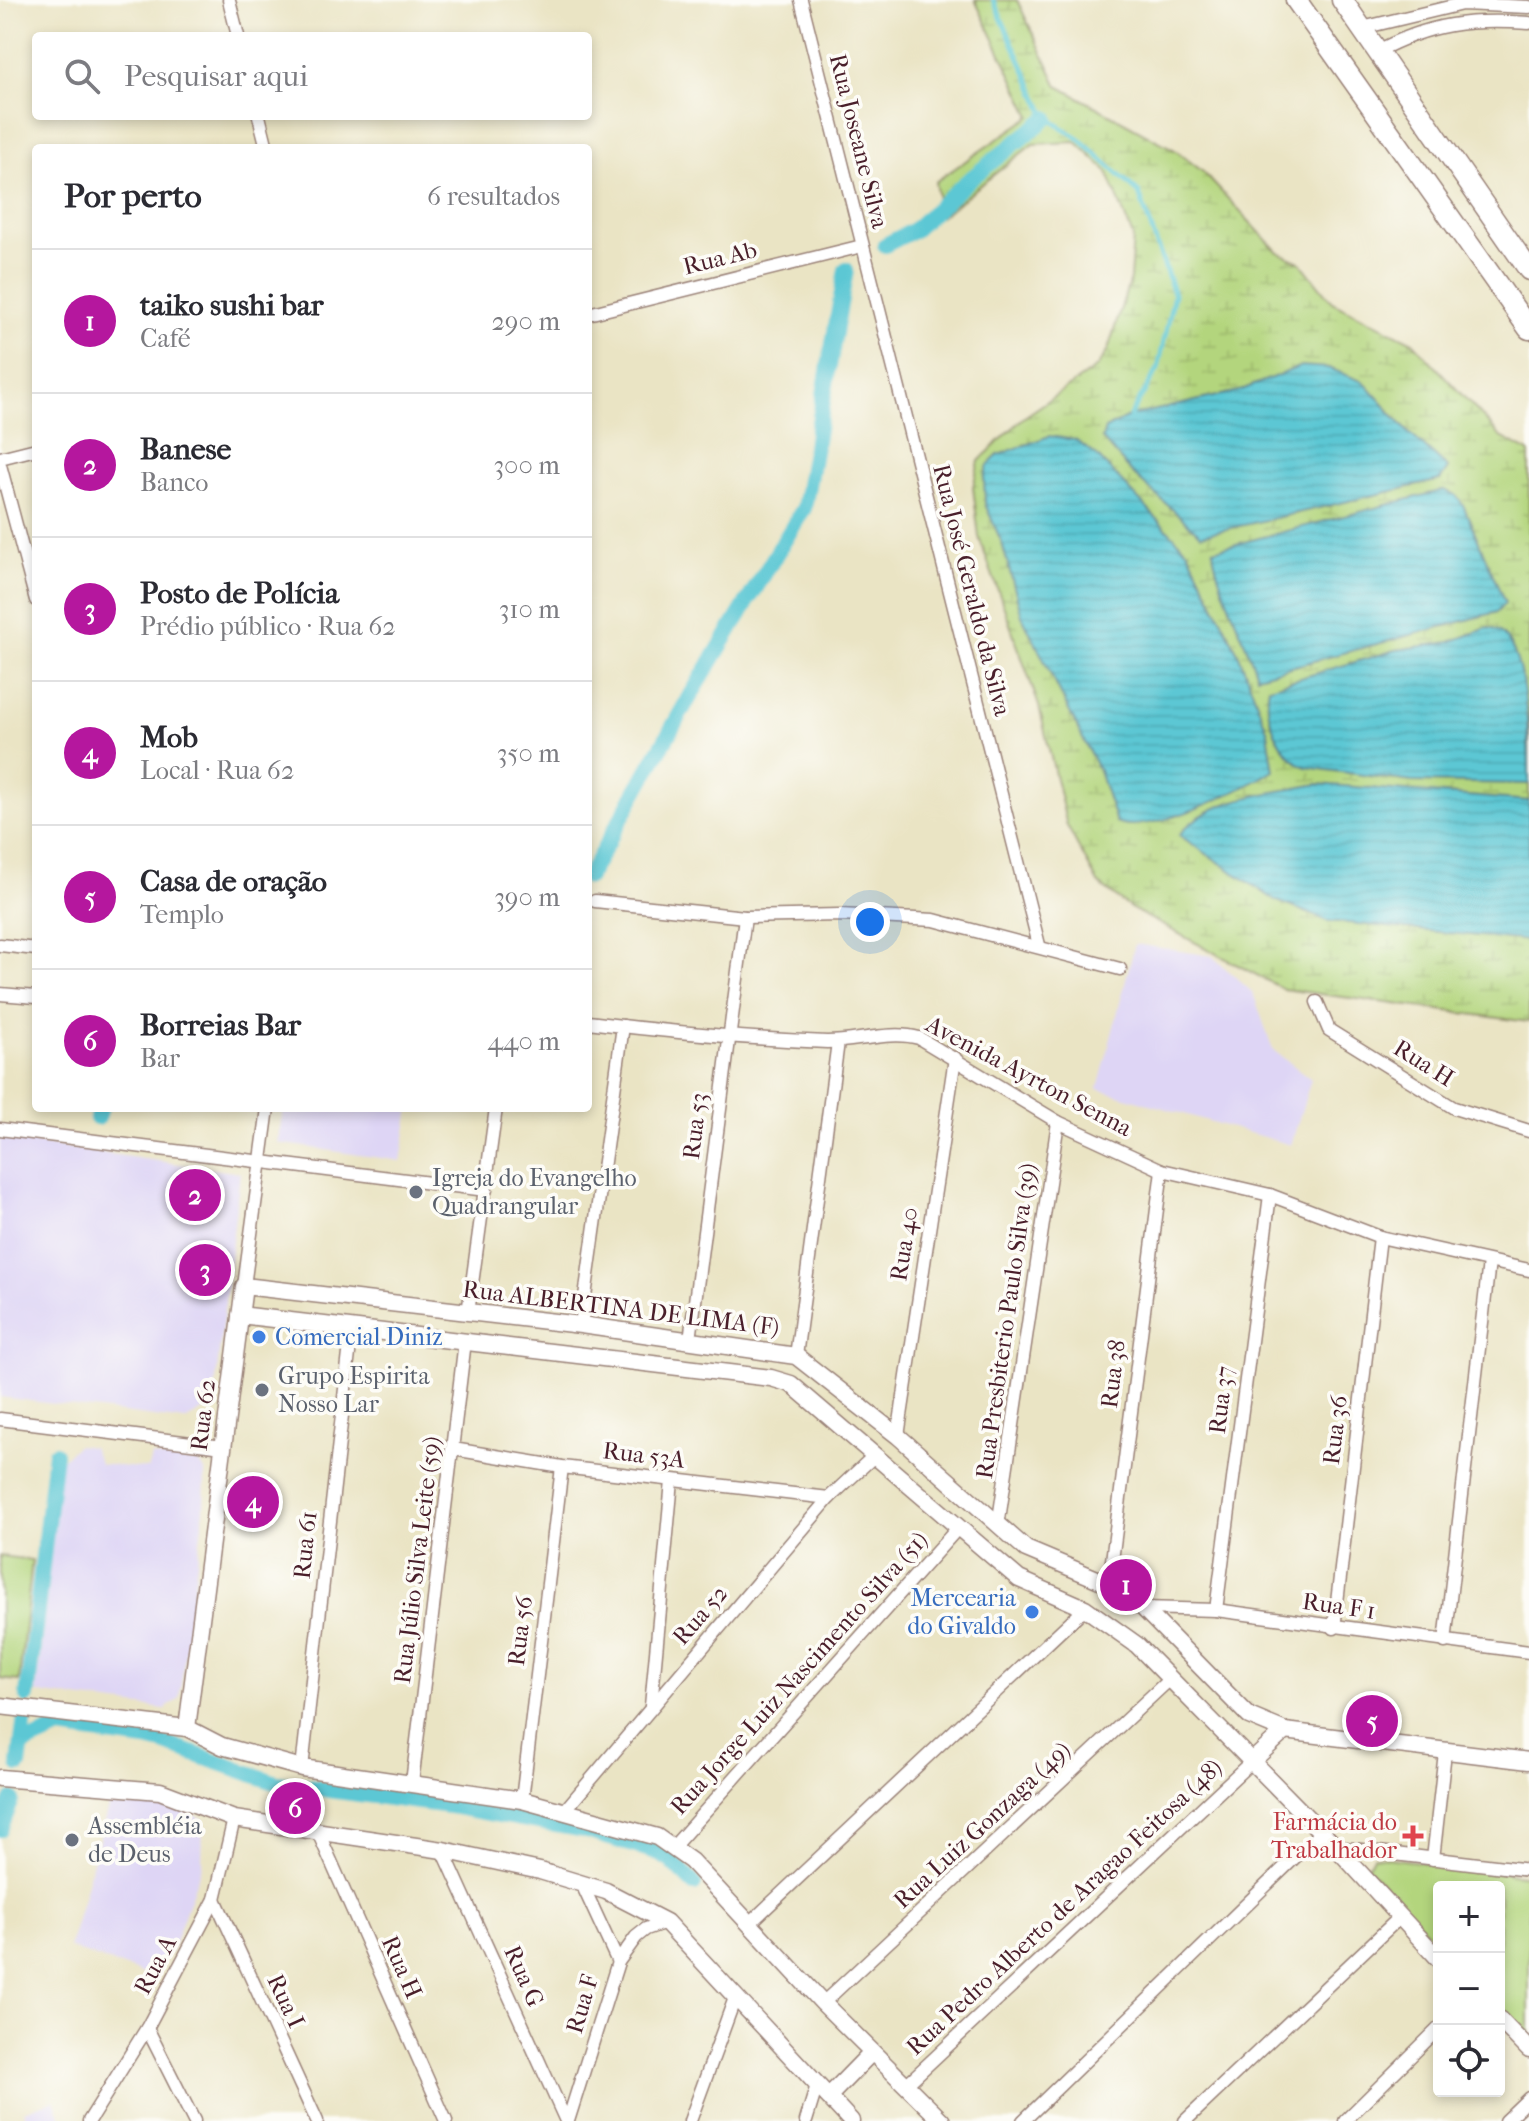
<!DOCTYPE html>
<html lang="pt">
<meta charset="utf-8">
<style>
:root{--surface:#fff;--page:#f2f2f3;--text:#2b2b33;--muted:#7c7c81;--line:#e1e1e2;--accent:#b5179e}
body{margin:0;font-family:"IM FELL French Canon",serif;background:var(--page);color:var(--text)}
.controls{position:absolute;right:24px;bottom:24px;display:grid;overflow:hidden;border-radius:8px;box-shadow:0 4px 12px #0003}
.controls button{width:72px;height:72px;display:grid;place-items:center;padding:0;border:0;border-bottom:2px solid var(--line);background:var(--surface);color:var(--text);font:40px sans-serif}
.you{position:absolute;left:870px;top:922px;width:28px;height:28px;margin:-20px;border:6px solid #fff;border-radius:50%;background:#1a73e8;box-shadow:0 0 0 12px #1a73e833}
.badge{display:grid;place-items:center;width:52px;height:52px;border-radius:50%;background:var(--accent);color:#fff;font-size:26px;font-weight:700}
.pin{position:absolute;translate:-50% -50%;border:4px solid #fff;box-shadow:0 2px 8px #0006}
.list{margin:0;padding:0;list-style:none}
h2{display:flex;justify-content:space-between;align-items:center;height:104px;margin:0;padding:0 32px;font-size:34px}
h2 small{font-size:26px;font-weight:400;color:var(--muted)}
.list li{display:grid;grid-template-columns:52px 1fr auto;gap:24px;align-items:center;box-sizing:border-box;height:144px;padding:0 32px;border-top:2px solid var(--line)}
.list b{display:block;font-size:30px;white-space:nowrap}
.list p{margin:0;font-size:26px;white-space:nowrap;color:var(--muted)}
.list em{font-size:26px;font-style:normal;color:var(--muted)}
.icon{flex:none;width:44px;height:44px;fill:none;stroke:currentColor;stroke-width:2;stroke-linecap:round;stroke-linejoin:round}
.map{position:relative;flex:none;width:1529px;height:2121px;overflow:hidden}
.search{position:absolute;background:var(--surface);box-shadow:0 4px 12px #0003;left:32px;top:32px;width:560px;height:88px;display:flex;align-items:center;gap:20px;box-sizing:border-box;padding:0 28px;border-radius:8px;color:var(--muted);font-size:30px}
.panel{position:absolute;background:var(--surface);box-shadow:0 4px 12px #0003;left:32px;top:144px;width:560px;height:968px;border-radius:8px}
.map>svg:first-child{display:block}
.built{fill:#ded5f5}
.wetland{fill:url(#wetland-marsh);stroke:#7e7a54;stroke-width:2}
.park{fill:#b3d57d;stroke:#7e7a54;stroke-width:2}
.water{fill:url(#water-rules);stroke:#527380;stroke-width:2}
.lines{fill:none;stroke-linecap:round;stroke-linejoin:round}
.stream{stroke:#5bc7d4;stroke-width:5}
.canal{stroke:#5bc7d4;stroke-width:16}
.minor-casing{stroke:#9a8278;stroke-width:15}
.tertiary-casing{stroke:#9a8278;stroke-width:19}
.primary-casing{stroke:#9a8278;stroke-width:23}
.minor{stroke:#fff;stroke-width:12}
.tertiary{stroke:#fff;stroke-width:16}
.primary{stroke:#fff;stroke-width:20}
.worship-dot{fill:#6b7280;stroke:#fdfcf7;stroke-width:3}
.shop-dot{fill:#3f7fe0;stroke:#fdfcf7;stroke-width:3}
.health-dot{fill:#e0444e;stroke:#fdfcf7;stroke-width:3}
.labels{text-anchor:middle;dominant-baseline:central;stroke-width:7;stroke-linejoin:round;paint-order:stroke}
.street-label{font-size:24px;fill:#4a1f2b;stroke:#fdfcf7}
.worship-label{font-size:24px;fill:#5b616d;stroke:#fdfcf7;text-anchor:start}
.shop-label{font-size:24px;fill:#366cbe;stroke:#fdfcf7;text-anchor:start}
.health-label{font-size:24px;fill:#be3a42;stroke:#fdfcf7;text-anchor:end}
</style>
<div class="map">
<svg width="1529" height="2121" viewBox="0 0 1529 2121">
<defs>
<pattern id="wetland-marsh" width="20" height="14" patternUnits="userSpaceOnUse" patternTransform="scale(2)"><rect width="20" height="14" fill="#b3d57d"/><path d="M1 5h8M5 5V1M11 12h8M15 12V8" fill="none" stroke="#9bb66c"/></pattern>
<pattern id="water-rules" width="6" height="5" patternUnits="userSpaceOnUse" patternTransform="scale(2)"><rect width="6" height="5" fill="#5bc7d4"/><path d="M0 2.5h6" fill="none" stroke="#51aab6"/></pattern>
</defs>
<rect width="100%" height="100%" fill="#fdfcf7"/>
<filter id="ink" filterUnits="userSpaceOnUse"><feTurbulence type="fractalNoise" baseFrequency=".0125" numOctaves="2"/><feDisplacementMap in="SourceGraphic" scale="16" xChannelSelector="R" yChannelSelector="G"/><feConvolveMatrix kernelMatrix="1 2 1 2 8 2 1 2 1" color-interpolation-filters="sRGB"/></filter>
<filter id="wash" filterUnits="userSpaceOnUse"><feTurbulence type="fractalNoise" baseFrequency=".006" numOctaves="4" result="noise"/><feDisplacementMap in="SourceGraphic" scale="32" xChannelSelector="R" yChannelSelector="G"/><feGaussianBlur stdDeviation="1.8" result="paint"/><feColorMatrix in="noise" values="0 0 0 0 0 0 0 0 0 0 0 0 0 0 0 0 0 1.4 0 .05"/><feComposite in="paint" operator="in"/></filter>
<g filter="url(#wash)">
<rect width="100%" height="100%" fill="#eae4c4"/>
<!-- built -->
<g class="built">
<path d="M 1135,944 L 1212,956 L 1253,993 L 1273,1050 L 1311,1079 L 1291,1145 L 1098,1089 Z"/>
<path d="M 284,1108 L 410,1108 L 401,1161 L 278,1143 Z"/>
<path d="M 0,1138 L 240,1173 L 213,1405 L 185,1421 L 0,1397 Z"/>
<path d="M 78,1445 L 92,1447 L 100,1464 L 148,1469 L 151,1456 L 198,1462 L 205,1471 L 204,1510 L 179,1699 L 165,1709 L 36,1693 L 62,1459 Z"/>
<path d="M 112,1793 L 151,1797 L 203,1819 L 202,1865 L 172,1950 L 150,1976 L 69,1948 Z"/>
<path d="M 54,2100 L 62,2121 L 27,2121 L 24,2111 Z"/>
</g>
<!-- wetland -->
<path class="wetland" d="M 975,0 L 1017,0 L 1058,86 L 1175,150 L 1202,171 L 1278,252 L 1300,262 L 1332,302 L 1413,342 L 1501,437 L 1529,452 L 1529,1022 L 1283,989 L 1130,908 L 1098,883 L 1067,826 L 1039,706 L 979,537 L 973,487 L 979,461 L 1023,418 L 1097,367 L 1108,350 L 1130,279 L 1133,237 L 1107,171 L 1076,142 L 1033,144 L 941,216 L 935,182 L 1031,116 Z"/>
<!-- park -->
<g class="park">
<path d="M 0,1556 L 32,1560 L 19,1681 L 0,1679 Z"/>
<path d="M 1373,1856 L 1529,1876 L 1529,2042 L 1499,2010 L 1499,1887 L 1439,1887 L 1439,1945 L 1367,1867 Z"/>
</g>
<!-- water -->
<g class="water">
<path d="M 1301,366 L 1329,368 L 1364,382 L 1408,432 L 1448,468 L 1440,480 L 1201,535 L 1134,475 L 1102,439 L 1105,429 L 1130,416 L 1239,391 Z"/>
<path d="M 1049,436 L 1075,440 L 1096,455 L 1188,551 L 1239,655 L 1268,732 L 1274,771 C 1242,789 1149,837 1116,822 L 1099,771 L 1022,616 L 1002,543 L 985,504 L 984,478 L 988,465 L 998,455 Z"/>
<path d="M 1444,490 L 1456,495 L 1464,507 L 1505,603 L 1497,612 L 1257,676 C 1247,641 1215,582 1213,550 Z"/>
<path d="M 1487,628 C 1529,628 1529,743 1529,784 L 1412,782 L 1306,767 C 1279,756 1263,714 1269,687 L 1396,650 L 1450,642 Z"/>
<path d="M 1318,784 L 1529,801 L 1529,941 L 1328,921 L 1275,900 L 1179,835 C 1211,796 1271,794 1318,784 Z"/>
</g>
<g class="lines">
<!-- stream -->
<path class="stream" d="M 993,0 L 1047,118 L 1076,136 L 1139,193 L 1174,294 L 1158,369 L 1130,416"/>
<!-- canal -->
<g class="canal">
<path d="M 885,245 L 914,230 L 965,183 L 1047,118"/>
<path d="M 588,877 L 685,705 L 804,508 L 846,270"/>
<path d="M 97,1118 L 101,1108"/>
<path d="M 27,1696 L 55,1453"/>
<path d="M 22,1745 L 60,1728 L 160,1742 L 277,1783 L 449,1806 L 583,1830 L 654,1851 L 670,1860 L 694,1884"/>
<path d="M 19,1765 L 25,1717"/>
<path d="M 0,1829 L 12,1800"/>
</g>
</g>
</g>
<g filter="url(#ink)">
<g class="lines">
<defs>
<g id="minor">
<path d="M 229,0 L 238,36"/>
<path d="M 801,0 L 1039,945"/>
<path d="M 1362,28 L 1462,4 L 1529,7"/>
<path d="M 1376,52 C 1430,23 1469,19 1529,23"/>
<path d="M 259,116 L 267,148"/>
<path d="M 588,314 L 862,246"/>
<path d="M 0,458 L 36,449"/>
<path d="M 0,465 L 36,600"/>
<path d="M 595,901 L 745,917 L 840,915 L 934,920 L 1120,969"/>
<path d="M 0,945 L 36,949"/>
<path d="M 0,994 L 36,997"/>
<path d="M 1317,1002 L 1329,1030 L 1454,1108 L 1529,1131"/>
<path d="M 588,1022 C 668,1032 747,1039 827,1042 C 857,1042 891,1030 919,1038 L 1058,1122 L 1162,1170 L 1270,1195 L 1380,1237 L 1529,1270"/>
<path d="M 0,1129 L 486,1190"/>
<path d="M 244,1286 L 268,1108"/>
<path d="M 468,1313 L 496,1108"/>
<path d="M 581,1325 L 623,1026"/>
<path d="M 690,1340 L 745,917"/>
<path d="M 796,1356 L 838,1042"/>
<path d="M 0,1419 L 223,1447"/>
<path d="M 898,1436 L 955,1058"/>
<path d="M 453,1449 L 562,1467 L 829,1498"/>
<path d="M 998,1526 L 1058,1122"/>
<path d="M 1109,1584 L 1162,1170"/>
<path d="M 1143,1608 L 1216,1610 L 1529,1652"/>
<path d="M 1216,1610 L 1270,1195"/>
<path d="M 1334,1628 L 1380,1237"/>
<path d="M 1445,1642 L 1489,1262"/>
<path d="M 651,1706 L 672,1481"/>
<path d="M 302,1768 L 352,1327"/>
<path d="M 412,1783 L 465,1341"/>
<path d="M 522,1800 L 562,1467"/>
<path d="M 566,1809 L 829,1498 L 875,1455"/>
<path d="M 318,1832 L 446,2121"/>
<path d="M 674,1846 L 957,1529"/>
<path d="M 1336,1847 L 1529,1870"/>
<path d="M 443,1850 L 566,2121"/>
<path d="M 1433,1859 L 1445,1752"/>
<path d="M 581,1882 L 618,1962"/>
<path d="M 215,1899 L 317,2121"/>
<path d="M 749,1924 L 1085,1608"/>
<path d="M 823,2003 L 1171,1678"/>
<path d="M 147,2028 L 194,2121"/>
<path d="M 907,2084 L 1251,1762"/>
<path d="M 89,2121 L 147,2028 L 215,1899 L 234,1819"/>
<path d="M 568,2121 L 618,1962 L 636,1937 L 646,1929 L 666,1922"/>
<path d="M 690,2121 L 736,1995"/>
<path d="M 806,2121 L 817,2085"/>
<path d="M 1023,2121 L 1320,1833"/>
<path d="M 1185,2121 L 1399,1918"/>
<path d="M 1345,2121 L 1439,2028"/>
<path d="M 1505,2121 L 1529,2098"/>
</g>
<g id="tertiary">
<path d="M 240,1315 L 771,1378 L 791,1384 L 1019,1579 L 1085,1608 L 1137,1645 L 1336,1847 L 1439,1959"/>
<path d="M 0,1706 L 187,1728 L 222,1746 L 302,1768 L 522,1800 L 657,1837 L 691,1861 L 823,2003 L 942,2121"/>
<path d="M 187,1728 L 244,1286 L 581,1325 L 796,1356 L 898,1436 L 1026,1549 L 1109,1584 L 1143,1608 L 1249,1716 L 1285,1731 L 1529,1761"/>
<path d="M 1251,1762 L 1285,1731"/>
<path d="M 0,1778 L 160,1791 L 234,1819 L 443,1850 L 540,1871 L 606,1891 L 666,1922 L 851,2121"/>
<path d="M 1499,2019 L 1529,2050"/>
<path d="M 829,2096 L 871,2053"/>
</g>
<g id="primary">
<path d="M 1296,0 L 1529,329"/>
<path d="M 1342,0 L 1529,270"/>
</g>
</defs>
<!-- minor casing -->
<use href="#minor" class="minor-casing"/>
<!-- tertiary casing -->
<use href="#tertiary" class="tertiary-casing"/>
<!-- primary casing -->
<use href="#primary" class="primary-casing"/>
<!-- minor -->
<use href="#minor" class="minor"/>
<!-- tertiary -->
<use href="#tertiary" class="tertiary"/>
<!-- primary -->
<use href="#primary" class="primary"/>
</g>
</g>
<!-- markers -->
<g class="worship-dot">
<circle cx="416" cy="1192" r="8"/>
<circle cx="262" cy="1390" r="8"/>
<circle cx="72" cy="1840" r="8"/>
</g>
<g class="shop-dot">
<circle cx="259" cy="1337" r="8"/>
<circle cx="1032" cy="1612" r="8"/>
</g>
<path class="health-dot" d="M1409 1824h8v8h8v8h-8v8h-8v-8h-8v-8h8z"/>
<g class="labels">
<!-- street labels -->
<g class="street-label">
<text transform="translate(859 141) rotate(76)">Rua Joseane Silva</text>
<text transform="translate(720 258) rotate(-14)">Rua Ab</text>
<text transform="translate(972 590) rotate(76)">Rua José Geraldo da Silva</text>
<text transform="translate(1424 1063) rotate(32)">Rua H</text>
<text transform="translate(1029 1076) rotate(28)">Avenida Ayrton Senna</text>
<text transform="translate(695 1126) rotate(-83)">Rua 53</text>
<text transform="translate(904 1244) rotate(-81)">Rua 40</text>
<text transform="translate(621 1308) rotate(7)">Rua ALBERTINA DE LIMA (F)</text>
<text transform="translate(1006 1321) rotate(-82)">Rua Presbiterio Paulo Silva (39)</text>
<text transform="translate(1113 1374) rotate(-83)">Rua 38</text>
<text transform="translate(1221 1400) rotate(-83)">Rua 37</text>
<text transform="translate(203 1415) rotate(-83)">Rua 62</text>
<text transform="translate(1335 1430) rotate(-83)">Rua 36</text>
<text transform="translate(644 1455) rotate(7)">Rua 53A</text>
<text transform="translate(305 1545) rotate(-84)">Rua 61</text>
<text transform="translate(417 1560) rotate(-83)">Rua Júlio Silva Leite (59)</text>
<text transform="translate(1339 1606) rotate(8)">Rua F 1</text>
<text transform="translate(700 1615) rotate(-49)">Rua 52</text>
<text transform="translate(520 1631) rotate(-83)">Rua 56</text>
<text transform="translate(799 1673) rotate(-48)">Rua Jorge Luiz Nascimento Silva (51)</text>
<text transform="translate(982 1825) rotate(-43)">Rua Luiz Gonzaga (49)</text>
<text transform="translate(1064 1907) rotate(-43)">Rua Pedro Alberto de Aragao Feitosa (48)</text>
<text transform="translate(155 1965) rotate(-62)">Rua A</text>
<text transform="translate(402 1967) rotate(66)">Rua H</text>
<text transform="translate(524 1976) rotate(66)">Rua G</text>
<text transform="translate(286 2001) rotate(65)">Rua I</text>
<text transform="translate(582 2004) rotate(-73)">Rua F</text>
</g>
<!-- worship labels -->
<g class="worship-label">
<text x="432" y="1178">Igreja do Evangelho<tspan x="432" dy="28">Quadrangular</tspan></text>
<text x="278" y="1376">Grupo Espirita<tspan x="278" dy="28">Nosso Lar</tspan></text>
<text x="88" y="1826">Assembléia<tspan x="88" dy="28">de Deus</tspan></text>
</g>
<!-- shop labels -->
<g class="shop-label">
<text x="275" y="1337">Comercial Diniz</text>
<text x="1016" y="1598" text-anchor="end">Mercearia<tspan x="1016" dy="28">do Givaldo</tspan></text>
</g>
<!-- health labels -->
<g class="health-label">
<text x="1397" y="1822">Farmácia do<tspan x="1397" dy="28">Trabalhador</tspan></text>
</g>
</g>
</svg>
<div class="controls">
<button>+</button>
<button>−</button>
<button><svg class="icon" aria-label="locate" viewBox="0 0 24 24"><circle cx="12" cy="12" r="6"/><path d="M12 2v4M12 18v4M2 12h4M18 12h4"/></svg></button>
</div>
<div class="you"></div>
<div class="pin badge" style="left:1126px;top:1585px">1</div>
<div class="pin badge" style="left:195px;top:1195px">2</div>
<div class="pin badge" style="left:205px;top:1270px">3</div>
<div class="pin badge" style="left:253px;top:1502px">4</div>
<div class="pin badge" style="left:1372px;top:1721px">5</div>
<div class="pin badge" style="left:295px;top:1808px">6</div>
<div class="search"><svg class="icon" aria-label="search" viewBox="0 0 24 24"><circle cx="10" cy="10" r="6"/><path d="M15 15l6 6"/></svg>Pesquisar aqui</div>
<section class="panel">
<h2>Por perto<small>6 resultados</small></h2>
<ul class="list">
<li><span class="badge">1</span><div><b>taiko sushi bar</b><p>Café</p></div><em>290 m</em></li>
<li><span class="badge">2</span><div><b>Banese</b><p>Banco</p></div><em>300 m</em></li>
<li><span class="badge">3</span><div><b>Posto de Polícia</b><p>Prédio público · Rua 62</p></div><em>310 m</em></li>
<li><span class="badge">4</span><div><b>Mob</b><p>Local · Rua 62</p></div><em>350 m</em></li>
<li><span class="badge">5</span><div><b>Casa de oração</b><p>Templo</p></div><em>390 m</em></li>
<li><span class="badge">6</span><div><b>Borreias Bar</b><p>Bar</p></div><em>440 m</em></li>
</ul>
</section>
</div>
